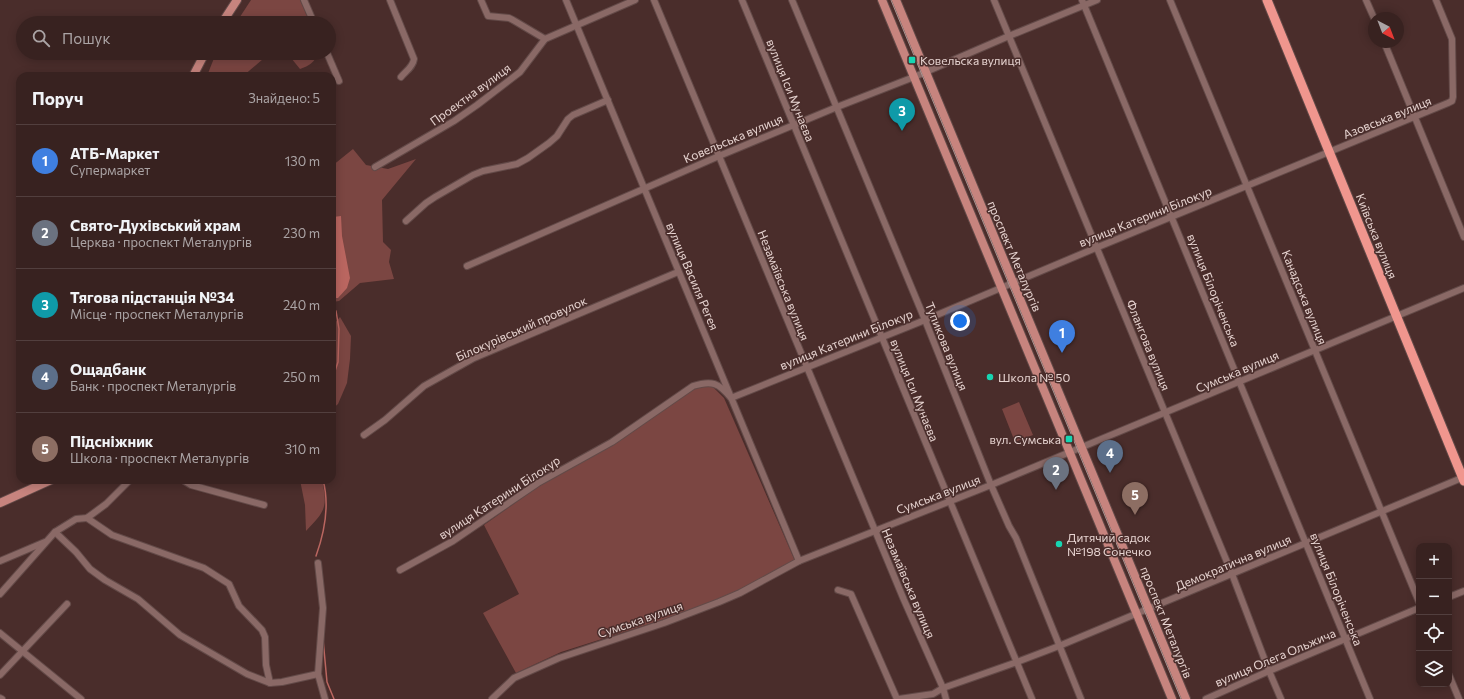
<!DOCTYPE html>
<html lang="uk">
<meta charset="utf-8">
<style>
:root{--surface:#382220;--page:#432f2d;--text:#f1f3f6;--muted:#aba4a5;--line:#523f3e;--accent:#17d5b2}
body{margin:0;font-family:Commissioner,sans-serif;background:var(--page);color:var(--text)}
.controls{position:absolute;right:12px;bottom:12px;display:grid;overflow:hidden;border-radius:8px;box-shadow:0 2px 10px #0003}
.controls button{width:36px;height:36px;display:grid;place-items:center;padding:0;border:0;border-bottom:1px solid var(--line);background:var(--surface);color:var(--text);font:20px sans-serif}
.compass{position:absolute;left:1368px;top:12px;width:36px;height:36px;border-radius:50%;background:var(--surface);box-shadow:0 2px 10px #0003;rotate:138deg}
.you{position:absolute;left:960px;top:321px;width:14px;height:14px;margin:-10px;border:3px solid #fff;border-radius:50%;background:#1a73e8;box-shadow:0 0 0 6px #1a73e833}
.badge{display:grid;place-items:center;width:26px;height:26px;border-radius:50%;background:var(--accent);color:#fff;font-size:13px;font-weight:700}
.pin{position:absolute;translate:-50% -33px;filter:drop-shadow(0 1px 2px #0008)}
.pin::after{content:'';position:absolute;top:21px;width:14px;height:12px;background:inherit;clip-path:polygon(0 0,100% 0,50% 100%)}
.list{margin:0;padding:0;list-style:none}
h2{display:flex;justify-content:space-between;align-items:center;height:52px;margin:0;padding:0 16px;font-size:17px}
h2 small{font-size:13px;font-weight:400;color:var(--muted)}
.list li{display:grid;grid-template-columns:26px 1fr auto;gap:12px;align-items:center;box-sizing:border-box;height:72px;padding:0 16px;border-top:1px solid var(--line)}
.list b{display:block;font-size:15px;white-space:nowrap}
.list p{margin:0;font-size:13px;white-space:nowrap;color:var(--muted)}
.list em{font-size:13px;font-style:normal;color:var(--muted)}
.icon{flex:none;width:22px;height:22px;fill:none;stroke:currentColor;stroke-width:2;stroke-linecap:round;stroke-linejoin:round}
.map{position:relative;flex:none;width:1464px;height:699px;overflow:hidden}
.search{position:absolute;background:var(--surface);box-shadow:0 2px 10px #0003;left:16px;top:16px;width:320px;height:44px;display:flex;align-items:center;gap:10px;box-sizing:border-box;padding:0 14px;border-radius:22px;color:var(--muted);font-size:15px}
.panel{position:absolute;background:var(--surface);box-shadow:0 2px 10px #0003;left:16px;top:72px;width:320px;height:412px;border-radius:12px}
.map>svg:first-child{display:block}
.green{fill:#7b4642}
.water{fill:#ba6660}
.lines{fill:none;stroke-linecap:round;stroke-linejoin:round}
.stream{stroke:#ba6660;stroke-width:1.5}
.minor-casing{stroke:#634a48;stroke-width:8}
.major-casing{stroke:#634a48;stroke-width:10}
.highway-casing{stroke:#634a48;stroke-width:11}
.minor{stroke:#8a6966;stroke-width:6}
.major{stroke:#c7847e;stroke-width:8}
.highway{stroke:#f0968e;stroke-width:9}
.tram{stroke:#aa9390;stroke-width:1}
.poi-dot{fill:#17d5b2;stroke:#4a2d2b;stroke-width:1.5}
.labels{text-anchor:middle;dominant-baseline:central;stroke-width:3;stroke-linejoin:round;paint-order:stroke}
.poi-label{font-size:12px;fill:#e7d4d1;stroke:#4a2d2b;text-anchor:start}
.street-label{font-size:12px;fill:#e7d4d1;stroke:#4a2d2b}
</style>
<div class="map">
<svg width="1464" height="699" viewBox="0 0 1464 699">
<rect width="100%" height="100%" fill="#4a2d2b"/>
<!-- green -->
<g class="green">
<path d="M 251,0 L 300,0 L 310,23 L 236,23 Z"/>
<path d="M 216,53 L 270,53 L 243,76 L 207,76 Z"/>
<path d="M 287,53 L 318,53 C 315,62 309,66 300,69 Z"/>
<path d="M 353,149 L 366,165 L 388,169 L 416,159 L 382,200 L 383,242 L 391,250 L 389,262 L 394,279 L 360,283 L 339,301 L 332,302 L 332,166 Z"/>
<path d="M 340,317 L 351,336 L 350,359 L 347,383 L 338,404 L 332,409 L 332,326 Z"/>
<path d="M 698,386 L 712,386 L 724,398 L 795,561 L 739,591 L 668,618 L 561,652 L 516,673 L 483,613 L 519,594 L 484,525 L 546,481 Z"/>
<path d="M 1019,402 L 1033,435 L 1015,442 L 1002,409 Z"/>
<path d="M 300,480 L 322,480 C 328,508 325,511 306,531 L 305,505 Z"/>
</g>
<!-- water -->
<path class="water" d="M 341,216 L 342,236 L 350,278 L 347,288 L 338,298 L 332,298 L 332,220 L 333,217 Z"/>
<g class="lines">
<!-- stream -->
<g class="stream">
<path d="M 332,307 L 336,311 L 339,329 L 338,362 L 332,380"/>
<path d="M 316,556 C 325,531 330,506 323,480"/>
<path d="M 323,639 L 327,682 L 334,699"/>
</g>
<defs>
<g id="minor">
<path d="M 304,0 L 314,23"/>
<path d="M 390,0 L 414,59 C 413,67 406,71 401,77"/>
<path d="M 481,0 L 488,16 L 509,18 L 513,20 L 545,39"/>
<path d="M 566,0 L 799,561"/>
<path d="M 654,0 L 904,600 L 943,688 L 946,699"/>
<path d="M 742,0 L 1032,699"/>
<path d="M 792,0 L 925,320 L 991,485 L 1009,526 L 1016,538 L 1081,699"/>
<path d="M 994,0 L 1232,574 L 1269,671 L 1281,699"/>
<path d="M 1082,0 L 1370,699"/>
<path d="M 1170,0 L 1419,602"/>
<path d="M 1366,0 L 1374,18"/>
<path d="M 1384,42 L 1464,237"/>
<path d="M 327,53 L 339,81"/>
<path d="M 375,167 L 454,121 L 477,105 L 520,72 L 545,39 L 635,0"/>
<path d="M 406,221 L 426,203 L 435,197 L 473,175 L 483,171 L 517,164 L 528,158 L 549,143 L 557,136 L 568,119 L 573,115 L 608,100"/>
<path d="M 467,266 L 719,156 L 837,107 L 914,77 L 1009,36 L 1097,0"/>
<path d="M 364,435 L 385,420 L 424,386 L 474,358 L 678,272"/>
<path d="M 183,480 L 191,485 L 264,505"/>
<path d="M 87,518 L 112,535 L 204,568 L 229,584 L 239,606 L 262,630 L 265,637 L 266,665 L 270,683"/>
<path d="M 55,532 L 76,552 L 90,569 L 105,580 L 138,599 L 180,635 L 247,674 L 270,683 L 282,682 L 318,674"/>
<path d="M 0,561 L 45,542"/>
<path d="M 318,563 L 323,608 L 318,674 L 325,699"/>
<path d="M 400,570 L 453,541 L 538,483 L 612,442 L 693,386 C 712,380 719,383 731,398 L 925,320 L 1098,247 L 1448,103 L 1452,101 L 1453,97 L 1452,39 L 1436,0"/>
<path d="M 838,590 L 851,594 L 897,699"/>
<path d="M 0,594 L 55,532 L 76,519 L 87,518 L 106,504 L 130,480"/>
<path d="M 1449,597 L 1464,591"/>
<path d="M 0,633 L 81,699"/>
<path d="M 0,675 L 67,604"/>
<path d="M 1449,675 L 1459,699"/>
<path d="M 0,698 L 2,699"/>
<path d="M 492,699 L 514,678 L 559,658 L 664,623 L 719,602 L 740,593 L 799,561 L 991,485 L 1464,288"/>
<path d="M 899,699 L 933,694 L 943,688 L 1017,662 L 1059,646 L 1464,477"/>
<path d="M 1206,699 L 1269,671 L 1419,608"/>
</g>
<g id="major">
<path d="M 882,0 L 1172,699"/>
<path d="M 896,0 L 1186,699"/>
<path d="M 222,23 L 237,0"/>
<path d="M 193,76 L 205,53"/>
<path d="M 0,503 L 51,480"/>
</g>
<path id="highway" d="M 1267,0 L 1464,481"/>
</defs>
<!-- minor casing -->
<use href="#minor" class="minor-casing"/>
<!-- major casing -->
<use href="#major" class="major-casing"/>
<!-- highway casing -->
<use href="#highway" class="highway-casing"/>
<!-- minor -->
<use href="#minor" class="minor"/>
<!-- major -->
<use href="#major" class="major"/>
<!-- highway -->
<use href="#highway" class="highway"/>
<!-- tram -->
<path class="tram" d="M 891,0 L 1181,699"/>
</g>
<!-- markers -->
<g class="poi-dot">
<rect x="908" y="56" width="8" height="8" rx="2"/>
<circle cx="990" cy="377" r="4"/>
<rect x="1065" y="435" width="8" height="8" rx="2"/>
<circle cx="1059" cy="544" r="4"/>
</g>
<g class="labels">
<!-- poi labels -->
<g class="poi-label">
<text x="920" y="60">Ковельска вулиця</text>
<text x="998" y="377">Школа № 50</text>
<text x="1061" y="439" text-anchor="end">вул. Сумська</text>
<text x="1067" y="537">Дитячий садок<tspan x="1067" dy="14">№198 Сонечко</tspan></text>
</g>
<!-- street labels -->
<g class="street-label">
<text transform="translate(791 90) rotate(68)">вулиця Іси Мунаєва</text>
<text transform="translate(470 94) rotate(-36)">Проектна вулиця</text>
<text transform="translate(1387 117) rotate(-22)">Азовська вулиця</text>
<text transform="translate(733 138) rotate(-23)">Ковельська вулиця</text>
<text transform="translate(1145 216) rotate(-22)">вулиця Катерини Білокур</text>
<text transform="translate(1377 236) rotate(68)">Київська вулиця</text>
<text transform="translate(1015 256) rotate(67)">проспект Металургів</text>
<text transform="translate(693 276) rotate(67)">вулиця Василя Регея</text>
<text transform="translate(784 285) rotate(68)">Незамаївська вулиця</text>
<text transform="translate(1214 290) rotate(68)">вулиця Білоріченська</text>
<text transform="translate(1305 297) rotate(68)">Канадська вулиця</text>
<text transform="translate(521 328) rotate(-24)">Білокурівський провулок</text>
<text transform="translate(846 339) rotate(-22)">вулиця Катерини Білокур</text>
<text transform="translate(1149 345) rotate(68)">Флангова вулиця</text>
<text transform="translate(947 346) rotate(68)">Тупикова вулиця</text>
<text transform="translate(1237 371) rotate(-23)">Сумська вулиця</text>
<text transform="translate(915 390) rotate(68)">вулиця Іси Мунаєва</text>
<text transform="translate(938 494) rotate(-21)">Сумська вулиця</text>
<text transform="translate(499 497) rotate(-33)">вулиця Катерини Білокур</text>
<text transform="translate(1233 562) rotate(-23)">Демократична вулиця</text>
<text transform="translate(909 583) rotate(67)">Незамаївська вулиця</text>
<text transform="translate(1337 589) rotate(68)">вулиця Білоріченська</text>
<text transform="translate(640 619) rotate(-19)">Сумська вулиця</text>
<text transform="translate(1167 622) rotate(68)">проспект Металургів</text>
<text transform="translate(1275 657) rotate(-23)">вулиця Олега Ольжича</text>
</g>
</g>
</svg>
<div class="controls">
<button>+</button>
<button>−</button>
<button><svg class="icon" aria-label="locate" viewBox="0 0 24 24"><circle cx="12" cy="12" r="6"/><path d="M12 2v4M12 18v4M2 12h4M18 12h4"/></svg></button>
<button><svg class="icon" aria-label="layers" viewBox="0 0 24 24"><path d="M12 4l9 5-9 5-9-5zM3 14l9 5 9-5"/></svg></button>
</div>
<svg class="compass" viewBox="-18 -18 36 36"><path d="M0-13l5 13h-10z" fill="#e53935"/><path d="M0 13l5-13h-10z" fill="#aba4a5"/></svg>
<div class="you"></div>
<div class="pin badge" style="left:1062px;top:353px;background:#3f7fe0">1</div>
<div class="pin badge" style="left:1056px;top:490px;background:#6b7280">2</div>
<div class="pin badge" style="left:902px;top:131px;background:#0f9aa8">3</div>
<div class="pin badge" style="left:1110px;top:473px;background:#5c6f8a">4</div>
<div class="pin badge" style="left:1135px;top:515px;background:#8d6e63">5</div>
<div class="search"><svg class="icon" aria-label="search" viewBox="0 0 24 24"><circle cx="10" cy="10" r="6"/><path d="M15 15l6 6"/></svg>Пошук</div>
<section class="panel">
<h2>Поруч<small>Знайдено: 5</small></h2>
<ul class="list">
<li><span class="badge" style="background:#3f7fe0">1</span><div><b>АТБ-Маркет</b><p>Супермаркет</p></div><em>130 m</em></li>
<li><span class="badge" style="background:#6b7280">2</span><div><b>Свято-Духівський храм</b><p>Церква · проспект Металургів</p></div><em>230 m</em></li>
<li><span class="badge" style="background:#0f9aa8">3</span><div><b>Тягова пiдстанцiя №34</b><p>Місце · проспект Металургів</p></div><em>240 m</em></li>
<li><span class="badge" style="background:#5c6f8a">4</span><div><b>Ощадбанк</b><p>Банк · проспект Металургів</p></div><em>250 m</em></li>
<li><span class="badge" style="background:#8d6e63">5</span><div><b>Підсніжник</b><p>Школа · проспект Металургів</p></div><em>310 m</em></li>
</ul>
</section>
</div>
